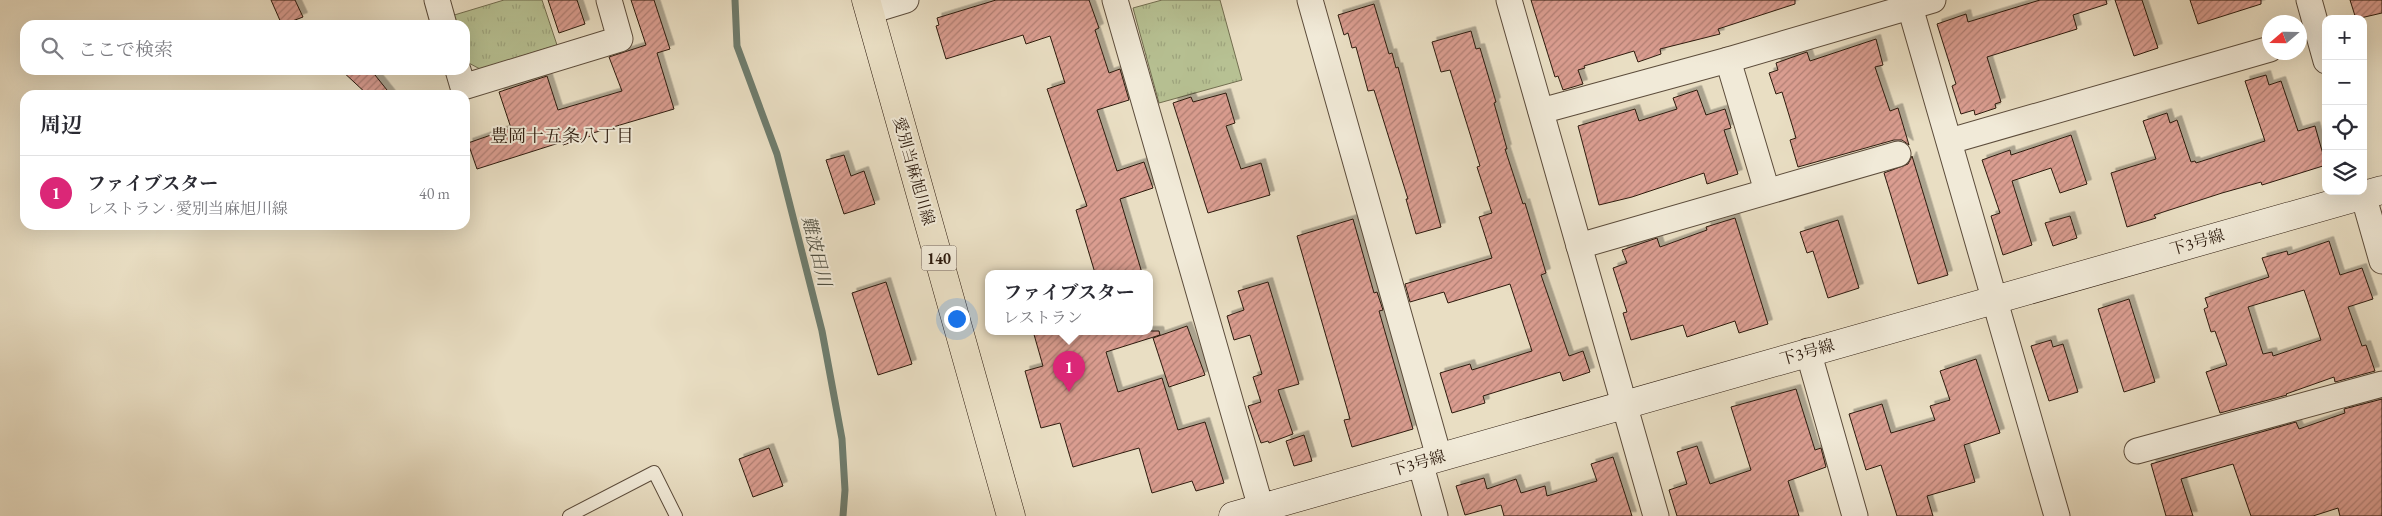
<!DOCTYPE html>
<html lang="ja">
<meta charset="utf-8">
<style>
:root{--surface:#fff;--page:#f7f7f7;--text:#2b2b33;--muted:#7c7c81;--line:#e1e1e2;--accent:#db2777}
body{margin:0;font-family:"EB Garamond","Noto Serif JP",serif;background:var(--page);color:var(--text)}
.controls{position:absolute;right:15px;top:15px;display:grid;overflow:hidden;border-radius:10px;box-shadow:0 5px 20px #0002}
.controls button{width:45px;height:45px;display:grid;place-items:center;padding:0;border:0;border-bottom:1px solid var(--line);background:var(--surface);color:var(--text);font:25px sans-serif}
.compass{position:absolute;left:2262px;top:15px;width:45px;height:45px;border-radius:50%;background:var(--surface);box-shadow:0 5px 20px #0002;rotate:250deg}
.you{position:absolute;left:956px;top:318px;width:18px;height:18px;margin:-12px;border:4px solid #fff;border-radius:50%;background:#1a73e8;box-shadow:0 0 0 8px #1a73e833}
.badge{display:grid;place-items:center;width:32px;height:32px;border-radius:50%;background:var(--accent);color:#fff;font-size:16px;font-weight:700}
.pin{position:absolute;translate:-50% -41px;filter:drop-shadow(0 1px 2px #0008)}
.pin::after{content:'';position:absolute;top:26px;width:18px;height:15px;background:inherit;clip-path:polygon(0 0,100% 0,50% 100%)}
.popup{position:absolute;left:985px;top:270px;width:168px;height:65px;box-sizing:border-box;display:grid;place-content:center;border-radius:10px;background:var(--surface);filter:drop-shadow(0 1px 4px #0005);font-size:16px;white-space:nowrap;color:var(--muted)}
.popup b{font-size:19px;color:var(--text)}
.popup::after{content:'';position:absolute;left:50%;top:100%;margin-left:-10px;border:10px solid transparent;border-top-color:var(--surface)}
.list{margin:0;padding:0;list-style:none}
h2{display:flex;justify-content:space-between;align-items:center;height:65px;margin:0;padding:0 20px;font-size:21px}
h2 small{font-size:16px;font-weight:400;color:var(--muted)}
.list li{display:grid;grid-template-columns:32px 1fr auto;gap:15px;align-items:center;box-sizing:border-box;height:75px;padding:0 20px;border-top:1px solid var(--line)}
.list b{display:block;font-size:19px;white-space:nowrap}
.list p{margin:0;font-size:16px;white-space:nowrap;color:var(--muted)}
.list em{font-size:16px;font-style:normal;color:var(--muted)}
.icon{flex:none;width:28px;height:28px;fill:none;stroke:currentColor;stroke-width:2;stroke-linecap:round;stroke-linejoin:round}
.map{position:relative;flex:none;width:2382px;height:516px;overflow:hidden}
.search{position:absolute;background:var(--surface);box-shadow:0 5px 20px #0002;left:20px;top:20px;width:450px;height:55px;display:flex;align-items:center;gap:12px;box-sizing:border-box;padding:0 18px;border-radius:15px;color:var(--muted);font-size:19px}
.panel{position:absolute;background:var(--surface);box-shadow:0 5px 20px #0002;left:20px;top:90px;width:450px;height:140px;border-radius:15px}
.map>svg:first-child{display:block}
.park{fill:url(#park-tufts);stroke:#726e50}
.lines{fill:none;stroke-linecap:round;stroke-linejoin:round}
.stream{stroke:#6e7c6d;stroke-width:7}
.building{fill:url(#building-hatch);stroke:#2d1b0e;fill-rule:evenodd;filter:url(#shadow)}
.lane-casing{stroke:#5c4c3b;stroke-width:14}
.street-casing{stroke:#5c4c3b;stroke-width:27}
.secondary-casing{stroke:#2d1b0e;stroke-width:29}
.primary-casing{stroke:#2d1b0e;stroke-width:29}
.lane{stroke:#f1ead8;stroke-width:12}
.street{stroke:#f1ead8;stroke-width:25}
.secondary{stroke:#f1ead8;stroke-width:28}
.primary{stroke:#e9dec3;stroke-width:28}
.labels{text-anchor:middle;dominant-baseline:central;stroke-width:4;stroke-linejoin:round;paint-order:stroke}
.shield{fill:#f1ead8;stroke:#68594b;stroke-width:1}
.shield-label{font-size:15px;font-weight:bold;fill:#2d1b0e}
.street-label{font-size:16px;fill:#2d1b0e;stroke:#f1ead8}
.neighbourhood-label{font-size:18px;fill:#2d1b0e;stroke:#f1ead8}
.water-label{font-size:18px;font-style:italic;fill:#4d4c3e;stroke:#f1ead8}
</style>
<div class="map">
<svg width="2382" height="516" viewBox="0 0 2382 516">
<defs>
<pattern id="park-tufts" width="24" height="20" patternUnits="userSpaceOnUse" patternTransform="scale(1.25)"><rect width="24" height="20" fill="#b7c193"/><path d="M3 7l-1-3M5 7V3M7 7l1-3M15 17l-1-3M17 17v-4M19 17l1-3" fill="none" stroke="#9ea57e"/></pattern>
<pattern id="building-hatch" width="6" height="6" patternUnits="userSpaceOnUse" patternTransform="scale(1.25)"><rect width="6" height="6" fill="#da9d90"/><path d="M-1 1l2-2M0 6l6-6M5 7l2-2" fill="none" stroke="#b17f74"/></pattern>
<filter id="shadow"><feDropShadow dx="4.5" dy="-4.5" stdDeviation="0" flood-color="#0004"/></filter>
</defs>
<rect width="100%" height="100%" fill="#e9dec3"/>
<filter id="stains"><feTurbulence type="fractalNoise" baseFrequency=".004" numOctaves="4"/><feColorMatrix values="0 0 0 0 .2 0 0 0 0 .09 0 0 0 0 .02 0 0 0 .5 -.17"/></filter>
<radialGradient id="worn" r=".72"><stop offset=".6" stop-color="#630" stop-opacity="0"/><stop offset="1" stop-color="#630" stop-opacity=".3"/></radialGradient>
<!-- park -->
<g class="park">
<path d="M 504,0 L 542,0 L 557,45 L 480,69 L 465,61 L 465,25 L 453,25 L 451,16 Z"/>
<path d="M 1162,0 L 1220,0 L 1242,80 L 1159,103 L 1133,8 Z"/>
</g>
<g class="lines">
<!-- stream -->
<path class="stream" d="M 735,0 L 737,46 L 777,154 L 822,331 L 842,439 L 845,490 L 843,516"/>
</g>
<!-- building -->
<g class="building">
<path d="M 271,0 L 295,0 L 303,17 L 282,25 Z"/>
<path d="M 548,0 L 577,0 L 585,24 L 559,33 Z"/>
<path d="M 631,0 L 654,0 L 670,49 L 657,53 L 674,109 L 593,133 L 594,135 L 563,145 L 562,142 L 477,169 L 468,143 L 511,128 L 499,92 L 547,76 L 558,110 L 622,91 L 609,57 L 646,45 Z"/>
<path d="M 996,0 L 1089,0 L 1099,28 L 1095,30 L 1109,73 L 1120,69 L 1129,100 L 1097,110 L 1117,171 L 1144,162 L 1153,188 L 1120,199 L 1142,273 L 1095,273 L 1076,210 L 1087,206 L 1047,89 L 1065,83 L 1050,36 L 1026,44 L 1023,35 L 946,59 L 936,26 L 939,25 L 937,18 Z"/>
<path d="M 1531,0 L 1795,0 L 1795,4 L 1718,29 L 1720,34 L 1660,49 L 1661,54 L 1638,62 L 1634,51 L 1584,66 L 1585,68 L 1578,70 L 1583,84 L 1563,90 L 1558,76 L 1555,77 Z"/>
<path d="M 2040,0 L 2106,0 L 2107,4 L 2073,15 L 2077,29 L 1987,57 L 2001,102 L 1995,104 L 1996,108 L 1975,115 L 1974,110 L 1961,114 L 1952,86 L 1956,84 L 1937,24 L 1966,14 L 1968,22 Z"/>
<path d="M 2115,0 L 2142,0 L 2158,48 L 2134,56 Z"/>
<path d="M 2190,0 L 2261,0 L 2261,4 L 2198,24 Z"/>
<path d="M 2350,0 L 2382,0 L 2382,13 L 2356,19 Z"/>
<path d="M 1374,4 L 1389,54 L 1392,53 L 1396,68 L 1398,67 L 1441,227 L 1416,234 L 1406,199 L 1408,199 L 1374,90 L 1368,91 L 1356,47 L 1352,48 L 1348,33 L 1344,35 L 1338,15 Z"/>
<path d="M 1471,31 L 1476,49 L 1480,48 L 1496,102 L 1494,103 L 1507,149 L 1505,149 L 1523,204 L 1525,203 L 1546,273 L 1541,275 L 1569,356 L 1583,351 L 1590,372 L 1563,381 L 1560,372 L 1483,396 L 1485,403 L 1452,413 L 1440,373 L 1470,364 L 1472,370 L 1532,351 L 1510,284 L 1448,303 L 1444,292 L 1410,302 L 1405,284 L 1492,258 L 1479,217 L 1492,213 L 1477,167 L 1480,166 L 1450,70 L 1441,72 L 1432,42 Z"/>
<path d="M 1876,39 L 1883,65 L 1875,67 L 1890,111 L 1898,108 L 1909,145 L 1902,140 L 1894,140 L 1798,167 L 1790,140 L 1796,138 L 1782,92 L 1776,94 L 1769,73 L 1778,70 L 1776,63 L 1807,52 L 1810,61 Z"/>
<path d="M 341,70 L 371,70 L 391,95 L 368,95 Z"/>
<path d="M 2266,75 L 2269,85 L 2281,81 L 2298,131 L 2315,126 L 2326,165 L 2262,185 L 2261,182 L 2222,193 L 2154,215 L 2156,218 L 2127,227 L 2111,173 L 2156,159 L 2143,121 L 2167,113 L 2170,123 L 2177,120 L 2191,162 L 2195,161 L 2196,163 L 2265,141 L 2245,81 Z"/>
<path d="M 1697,90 L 1706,115 L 1725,109 L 1731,128 L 1724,130 L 1738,174 L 1707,184 L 1704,173 L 1632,197 L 1599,205 L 1578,126 L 1635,109 L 1639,121 L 1677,109 L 1673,98 Z"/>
<path d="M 1226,93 L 1235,123 L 1226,126 L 1241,169 L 1261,163 L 1270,195 L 1208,213 L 1173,103 L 1191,97 L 1193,102 Z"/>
<path d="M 2071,135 L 2087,184 L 2060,193 L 2051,168 L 2012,181 L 2032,245 L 2003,255 L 1991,216 L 2000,213 L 1982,160 L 2010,150 L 2011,155 Z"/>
<path d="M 844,155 L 851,176 L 864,171 L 875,204 L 844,214 L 826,160 Z"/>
<path d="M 1912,156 L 1948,275 L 1918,284 L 1884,173 L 1908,164 Z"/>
<path d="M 2070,216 L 2077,238 L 2053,246 L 2045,223 Z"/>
<path d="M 1735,218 L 1768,324 L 1739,333 L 1735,321 L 1687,337 L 1683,325 L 1631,340 L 1623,313 L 1627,312 L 1613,268 L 1627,263 L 1622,250 L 1657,238 L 1660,247 L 1707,230 L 1706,227 Z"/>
<path d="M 1353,219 L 1374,293 L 1377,292 L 1383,310 L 1379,311 L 1413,429 L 1352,447 L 1344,420 L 1350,419 L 1297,236 Z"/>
<path d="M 1838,220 L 1859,288 L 1828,298 L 1813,251 L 1807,253 L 1800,232 Z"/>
<path d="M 2329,241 L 2340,275 L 2362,268 L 2373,299 L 2348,307 L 2362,346 L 2366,345 L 2375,371 L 2335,382 L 2334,377 L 2286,394 L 2287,395 L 2220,413 L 2206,372 L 2227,365 L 2215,331 L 2211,332 L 2204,309 L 2208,307 L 2205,298 L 2269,277 L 2262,258 L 2287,251 L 2288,255 ZM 2304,290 L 2321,340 L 2273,356 L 2272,352 L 2263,354 L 2248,307 Z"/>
<path d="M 886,282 L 912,364 L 878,375 L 852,293 Z"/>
<path d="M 1268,282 L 1299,384 L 1278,390 L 1293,434 L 1269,443 L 1268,441 L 1261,443 L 1248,406 L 1261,402 L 1253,377 L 1262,374 L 1250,335 L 1234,340 L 1227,316 L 1244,310 L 1238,291 Z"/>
<path d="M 2129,299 L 2155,382 L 2124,392 L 2098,309 Z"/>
<path d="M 1187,326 L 1205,375 L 1169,387 L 1153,338 Z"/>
<path d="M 1033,331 L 1159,331 L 1160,335 L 1106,352 L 1118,392 L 1162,378 L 1178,430 L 1205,422 L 1224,483 L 1196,491 L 1192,481 L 1152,493 L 1139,448 L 1073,467 L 1060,423 L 1041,428 L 1025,371 L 1043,366 Z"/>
<path d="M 2051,340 L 2053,347 L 2063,344 L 2078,392 L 2049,401 L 2031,346 Z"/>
<path d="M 1976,359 L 2000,433 L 1964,445 L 1975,482 L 1927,496 L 1933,516 L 1897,516 L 1881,465 L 1866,470 L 1849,414 L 1882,404 L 1891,433 L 1935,420 L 1930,406 L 1950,400 L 1940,371 Z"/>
<path d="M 1796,389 L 1815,450 L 1821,448 L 1826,467 L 1788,481 L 1799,516 L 1677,516 L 1669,490 L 1687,484 L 1677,452 L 1697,446 L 1710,484 L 1751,470 L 1731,407 Z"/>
<path d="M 2382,399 L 2382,516 L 2340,516 L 2338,508 L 2313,516 L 2251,516 L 2233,464 L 2181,479 L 2193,516 L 2166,516 L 2151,464 L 2296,422 L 2299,429 L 2345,413 L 2344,409 Z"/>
<path d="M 1304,435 L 1312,461 L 1294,466 L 1286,441 Z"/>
<path d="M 769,448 L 783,486 L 753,497 L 739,459 Z"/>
<path d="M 1613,457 L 1632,516 L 1504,516 L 1501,505 L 1465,515 L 1456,486 L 1484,478 L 1487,489 L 1516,479 L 1521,493 L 1545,486 L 1547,496 L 1597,481 L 1591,464 Z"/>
</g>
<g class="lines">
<defs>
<path id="lane" d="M 569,516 L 654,472 L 676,516"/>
<g id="street">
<path d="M 437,0 L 444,25"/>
<path d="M 1115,0 L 1261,508"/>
<path d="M 1310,0 L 1439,457"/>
<path d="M 1509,0 L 1656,516"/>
<path d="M 1908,0 L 2057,516"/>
<path d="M 2309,0 L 2326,61"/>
<path d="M 870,11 L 906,0"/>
<path d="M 1728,60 L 1767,191"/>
<path d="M 458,70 L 463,87 L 620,39 L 609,0"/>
<path d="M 1541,111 L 1728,60 L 1933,0"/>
<path d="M 1950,141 L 2270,49"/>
<path d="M 2362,191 L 2382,261"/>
<path d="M 1579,246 L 1898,154"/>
<path d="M 1808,351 L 1855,516"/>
<path d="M 2137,451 L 2382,384"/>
<path d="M 1420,462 L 1435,516"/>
</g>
<path id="secondary" d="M 1233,516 L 2382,190"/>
<path id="primary" d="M 866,0 L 1011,516"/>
</defs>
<!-- lane casing -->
<use href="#lane" class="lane-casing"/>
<!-- street casing -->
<use href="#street" class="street-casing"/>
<!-- secondary casing -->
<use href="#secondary" class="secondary-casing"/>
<!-- primary casing -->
<use href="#primary" class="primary-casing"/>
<!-- lane -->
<use href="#lane" class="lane"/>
<!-- street -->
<use href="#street" class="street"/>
<!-- secondary -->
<use href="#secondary" class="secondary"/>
<!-- primary -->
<use href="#primary" class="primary"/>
</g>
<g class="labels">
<!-- shield labels -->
<rect class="shield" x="921.5" y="245.5" width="35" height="25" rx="4"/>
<g class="shield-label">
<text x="939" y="258">140</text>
</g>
<!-- street labels -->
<g class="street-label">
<text transform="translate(914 171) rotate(74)">愛別当麻旭川線</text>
<text transform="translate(2197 242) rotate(-16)">下3号線</text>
<text transform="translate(1807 352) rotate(-16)">下3号線</text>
<text transform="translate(1418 463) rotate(-16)">下3号線</text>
</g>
<!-- neighbourhood labels -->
<g class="neighbourhood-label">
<text x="562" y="135">豊岡十五条八丁目</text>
</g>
<!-- water labels -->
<g class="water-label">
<text transform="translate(817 251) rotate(76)">難波田川</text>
</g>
</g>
<rect width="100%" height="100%" filter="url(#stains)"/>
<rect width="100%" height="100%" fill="url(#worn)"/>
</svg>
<div class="controls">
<button>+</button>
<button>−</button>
<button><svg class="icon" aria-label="locate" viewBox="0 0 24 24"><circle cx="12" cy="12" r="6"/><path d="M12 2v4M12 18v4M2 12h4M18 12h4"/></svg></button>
<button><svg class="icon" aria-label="layers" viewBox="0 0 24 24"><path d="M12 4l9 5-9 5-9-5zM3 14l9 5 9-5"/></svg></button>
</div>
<svg class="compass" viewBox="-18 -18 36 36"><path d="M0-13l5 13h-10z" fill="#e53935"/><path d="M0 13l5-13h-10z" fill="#7c7c81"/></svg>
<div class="you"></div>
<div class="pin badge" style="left:1069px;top:392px">1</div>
<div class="popup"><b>ファイブスター</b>レストラン</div>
<div class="search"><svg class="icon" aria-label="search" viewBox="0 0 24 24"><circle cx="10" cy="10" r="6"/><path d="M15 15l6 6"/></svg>ここで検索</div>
<section class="panel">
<h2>周辺<small></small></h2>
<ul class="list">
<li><span class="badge">1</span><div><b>ファイブスター</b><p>レストラン · 愛別当麻旭川線</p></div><em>40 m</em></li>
</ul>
</section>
</div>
